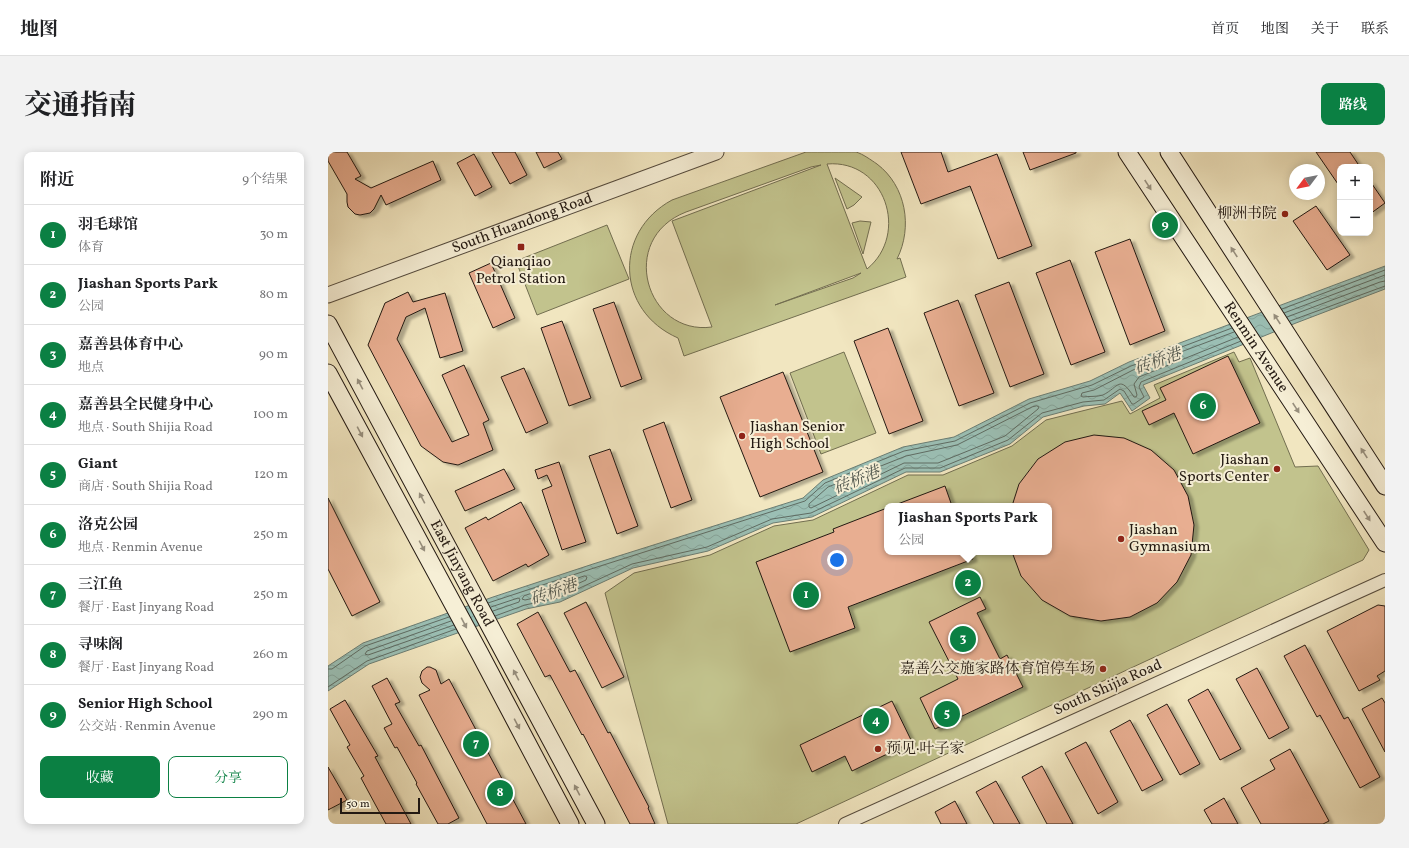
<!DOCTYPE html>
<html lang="zh">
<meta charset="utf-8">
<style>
:root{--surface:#fff;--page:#f2f2f2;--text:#202124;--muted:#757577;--line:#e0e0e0;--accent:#0b8043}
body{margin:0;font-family:Vollkorn,"Noto Serif SC",serif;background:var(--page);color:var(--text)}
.controls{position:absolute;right:12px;top:12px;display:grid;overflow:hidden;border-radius:8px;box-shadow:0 2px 10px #0003}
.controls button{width:36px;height:36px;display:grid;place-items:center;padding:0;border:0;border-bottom:1px solid var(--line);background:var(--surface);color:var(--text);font:20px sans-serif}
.compass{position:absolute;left:961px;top:12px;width:36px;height:36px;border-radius:50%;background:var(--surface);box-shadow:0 2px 10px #0003;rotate:238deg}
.scale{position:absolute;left:12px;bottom:10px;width:80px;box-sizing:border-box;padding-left:4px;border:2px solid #231912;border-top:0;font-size:11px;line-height:14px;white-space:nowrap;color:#231912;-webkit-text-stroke:3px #f6efd6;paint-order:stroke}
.you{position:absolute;left:509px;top:408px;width:14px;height:14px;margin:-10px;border:3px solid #fff;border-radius:50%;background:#1a73e8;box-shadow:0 0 0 6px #1a73e833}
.badge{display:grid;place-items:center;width:26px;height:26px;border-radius:50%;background:var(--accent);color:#fff;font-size:13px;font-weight:700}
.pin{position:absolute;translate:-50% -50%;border:2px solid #fff;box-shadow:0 1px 4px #0006}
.popup{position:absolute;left:556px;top:351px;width:168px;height:52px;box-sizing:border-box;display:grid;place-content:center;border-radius:8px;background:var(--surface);filter:drop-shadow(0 1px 3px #0005);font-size:13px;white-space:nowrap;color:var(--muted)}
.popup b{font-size:15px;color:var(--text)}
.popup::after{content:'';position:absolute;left:50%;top:100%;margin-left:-8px;border:8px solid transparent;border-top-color:var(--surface)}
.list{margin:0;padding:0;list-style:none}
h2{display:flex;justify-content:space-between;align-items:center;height:52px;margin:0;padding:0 16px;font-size:17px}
h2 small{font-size:13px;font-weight:400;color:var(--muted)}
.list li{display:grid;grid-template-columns:26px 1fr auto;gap:12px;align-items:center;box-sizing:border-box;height:60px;padding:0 16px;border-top:1px solid var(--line)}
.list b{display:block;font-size:15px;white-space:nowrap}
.list p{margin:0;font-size:13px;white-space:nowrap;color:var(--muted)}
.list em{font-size:13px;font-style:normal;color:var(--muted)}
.actions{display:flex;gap:8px;padding:12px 16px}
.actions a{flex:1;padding:9px 0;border:1px solid var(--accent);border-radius:8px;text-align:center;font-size:14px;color:var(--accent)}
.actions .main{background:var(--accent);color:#fff}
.map{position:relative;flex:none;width:1057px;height:672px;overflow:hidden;border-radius:8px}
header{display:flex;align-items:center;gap:24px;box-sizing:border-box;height:56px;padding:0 20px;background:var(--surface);border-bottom:1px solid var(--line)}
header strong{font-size:19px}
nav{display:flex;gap:22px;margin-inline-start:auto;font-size:14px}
.intro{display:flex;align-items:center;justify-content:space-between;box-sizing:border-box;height:96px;padding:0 24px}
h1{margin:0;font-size:28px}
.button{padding:10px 18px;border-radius:8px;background:var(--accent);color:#fff;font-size:14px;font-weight:700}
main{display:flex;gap:24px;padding:0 24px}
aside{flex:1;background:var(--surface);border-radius:8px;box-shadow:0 2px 10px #0003}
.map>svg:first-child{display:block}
.park{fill:#c2c38d;stroke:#726e50;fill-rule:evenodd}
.water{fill:url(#water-waves);stroke:#6b7d73}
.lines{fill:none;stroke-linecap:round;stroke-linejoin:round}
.shore{stroke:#5f6c63;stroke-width:1}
.building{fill:#e8ae91;stroke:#231912;filter:url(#shadow)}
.minor-casing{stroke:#564c3e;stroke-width:14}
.tertiary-casing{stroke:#564c3e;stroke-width:17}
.secondary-casing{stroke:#231912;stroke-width:19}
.minor{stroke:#f6efd6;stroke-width:12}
.tertiary{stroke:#f6efd6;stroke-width:15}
.secondary{stroke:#f6efd6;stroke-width:17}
.oneway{fill:#978f7e}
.poi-dot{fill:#8f2418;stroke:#f6efd6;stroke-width:1.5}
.labels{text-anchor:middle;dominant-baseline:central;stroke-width:4;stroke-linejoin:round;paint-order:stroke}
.poi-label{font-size:15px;fill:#231912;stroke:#f6efd6;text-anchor:end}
.street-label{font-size:15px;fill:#231912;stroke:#f6efd6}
.water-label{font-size:16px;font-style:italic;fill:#4d534b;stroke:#f6efd6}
</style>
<header>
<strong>地图</strong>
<nav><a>首页</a><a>地图</a><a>关于</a><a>联系</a></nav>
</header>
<div class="intro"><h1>交通指南</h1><a class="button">路线</a></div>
<main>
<aside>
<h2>附近<small>9个结果</small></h2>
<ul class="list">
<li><span class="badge">1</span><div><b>羽毛球馆</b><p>体育</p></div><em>30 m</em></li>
<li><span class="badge">2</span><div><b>Jiashan Sports Park</b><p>公园</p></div><em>80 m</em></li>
<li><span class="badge">3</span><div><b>嘉善县体育中心</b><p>地点</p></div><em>90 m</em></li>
<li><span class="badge">4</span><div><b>嘉善县全民健身中心</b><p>地点 · South Shijia Road</p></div><em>100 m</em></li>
<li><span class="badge">5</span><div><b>Giant</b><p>商店 · South Shijia Road</p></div><em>120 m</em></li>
<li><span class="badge">6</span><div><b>洛克公园</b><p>地点 · Renmin Avenue</p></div><em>250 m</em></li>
<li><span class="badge">7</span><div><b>三江鱼</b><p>餐厅 · East Jinyang Road</p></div><em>250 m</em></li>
<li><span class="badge">8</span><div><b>寻味阁</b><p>餐厅 · East Jinyang Road</p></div><em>260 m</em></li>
<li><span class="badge">9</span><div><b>Senior High School</b><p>公交站 · Renmin Avenue</p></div><em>290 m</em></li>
</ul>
<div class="actions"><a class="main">收藏</a><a>分享</a></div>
</aside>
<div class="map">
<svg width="1057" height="672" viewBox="0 0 1057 672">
<defs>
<pattern id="water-waves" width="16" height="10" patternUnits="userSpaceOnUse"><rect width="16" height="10" fill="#9bbfb4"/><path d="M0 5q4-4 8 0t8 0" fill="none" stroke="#85a49a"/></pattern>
<filter id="shadow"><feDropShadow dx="4.5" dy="2.5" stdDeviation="1" flood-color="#0004"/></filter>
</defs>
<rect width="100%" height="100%" fill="#f1e6c0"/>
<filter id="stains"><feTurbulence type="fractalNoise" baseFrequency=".005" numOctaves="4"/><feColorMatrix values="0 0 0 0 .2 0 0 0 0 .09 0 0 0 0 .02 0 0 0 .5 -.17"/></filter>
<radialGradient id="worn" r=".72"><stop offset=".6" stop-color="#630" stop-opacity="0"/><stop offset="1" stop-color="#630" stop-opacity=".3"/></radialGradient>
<!-- park -->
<g class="park">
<path d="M 478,0 C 490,0 517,0 528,0 C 535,2 543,8 549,12 C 578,34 585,75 569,107 L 572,106 L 578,125 L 356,204 L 350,186 C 288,159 285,80 344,48 ZM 499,12 C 557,7 582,82 539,117 ZM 493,13 L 344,69 L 384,175 C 318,184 289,87 358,60 L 483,15 ZM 533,121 L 525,126 L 447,153 Z"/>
<path d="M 507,26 L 534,45 L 526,53 L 519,57 Z"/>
<path d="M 532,69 L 543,70 L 535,102 L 524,71 Z"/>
<path d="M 279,73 L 301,127 L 209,163 L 188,109 Z"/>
<path d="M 516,200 L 548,281 L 493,302 L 462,221 Z"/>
<path d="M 906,200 L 911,210 L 922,206 L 967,315 L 990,314 L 1041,398 L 1035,408 L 468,672 L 340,672 L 277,441 L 306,421 L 382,403 L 446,374 L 485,368 L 580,323 L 615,323 L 684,294 L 718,268 L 794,249 L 802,262 L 832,246 L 826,233 ZM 559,354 L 721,354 L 721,400 L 559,400 Z"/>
</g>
<!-- water -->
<path class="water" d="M 1057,114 L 1057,137 L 968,171 L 815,233 L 822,246 L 804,259 L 792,241 L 777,252 L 756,254 L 715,265 L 682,292 L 612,320 L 578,320 L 484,365 L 445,371 L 380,399 L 305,416 L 232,450 L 198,457 L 41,512 L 0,539 L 0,514 L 35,491 L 165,445 L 265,412 L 475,346 L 495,328 L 575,295 L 626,285 L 701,247 L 762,229 L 801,210 Z"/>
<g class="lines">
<!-- shore -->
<g class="shore">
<path d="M 954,157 L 1057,118"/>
<path d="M 956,161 L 1057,123"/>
<path d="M 959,165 L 1052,130 L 1057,129"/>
<path d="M 962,169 L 1057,134"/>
<path d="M 906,180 L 805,218 L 766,238 L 754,241 L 753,244 L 755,245 C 761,244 769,245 775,243 C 791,235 791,222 806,245 L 808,245 L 809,243 L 806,232 L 811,225 L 910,185"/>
<path d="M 709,254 L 711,255 L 710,257 L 677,284 L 610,311 L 576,311 L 483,356 L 481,355 L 481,352 L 500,335 L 578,304 L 629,293 L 704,255 Z"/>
<path d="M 257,424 L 259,425 L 258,428 L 229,441 L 197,448 L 194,447 L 196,444 Z"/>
<path d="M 160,451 L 266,416 L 477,349 L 497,331 L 576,299 L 627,289 L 702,251 L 764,233 L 803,214 L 904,176"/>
<path d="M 163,455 L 190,446 L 192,447 L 191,450 L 165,459"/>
<path d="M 167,464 L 197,453 L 230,446 L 304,412 L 379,395 L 444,367 L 483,361 L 577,316 L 612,316 L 680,288 L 714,261 L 755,250 L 776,248 L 792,237 L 796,239 L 804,252 L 806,252 L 816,245 L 811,235 L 813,230 L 913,189"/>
<path d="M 123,469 L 39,499 L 37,502 L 40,503 L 126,473"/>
<path d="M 0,517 L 4,517 L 37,494 L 121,465"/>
<path d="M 0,535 L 39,509 L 128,477"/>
</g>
</g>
<!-- building -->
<g class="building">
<path d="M 0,0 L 19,0 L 33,24 L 27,27 L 43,36 L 105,9 L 113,28 L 58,53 L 53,43 L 46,57 L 42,61 L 32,63 L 27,62 L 20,55 L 19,50 L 19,42 L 0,9 Z"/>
<path d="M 164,0 L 187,0 L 199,23 L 182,32 Z"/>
<path d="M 208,0 L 230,0 L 234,7 L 216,16 Z"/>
<path d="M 573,0 L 613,0 L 620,20 L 669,2 L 704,94 L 670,107 L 642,34 L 593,52 Z"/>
<path d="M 695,0 L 748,0 L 748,1 L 702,18 Z"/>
<path d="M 988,0 L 1022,0 L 1032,15 L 1012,15 L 1012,35 Z"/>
<path d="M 146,2 L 164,35 L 147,44 L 129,11 Z"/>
<path d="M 1042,29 L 1057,51 L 1042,62 Z"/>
<path d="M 988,54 L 1022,103 L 999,118 L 965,69 Z"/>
<path d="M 802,87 L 837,179 L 802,193 L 767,100 Z"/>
<path d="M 742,108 L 777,200 L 743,213 L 708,121 Z"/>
<path d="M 163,111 L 187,166 L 165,176 L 141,121 Z"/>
<path d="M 681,130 L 716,222 L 682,235 L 647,143 Z"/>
<path d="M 80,140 L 85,150 L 117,141 L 135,199 L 112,206 L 97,156 L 78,165 L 69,187 L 124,290 L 141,283 L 114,223 L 136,213 L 161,268 L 155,271 L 165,298 L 130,313 L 115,310 L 93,294 L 40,193 L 57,151 Z"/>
<path d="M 630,148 L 666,241 L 631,254 L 596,161 Z"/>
<path d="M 286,150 L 314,227 L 293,235 L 265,157 Z"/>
<path d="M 234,169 L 263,246 L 241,254 L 213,176 Z"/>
<path d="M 560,176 L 595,269 L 561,282 L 526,189 Z"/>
<path d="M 900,204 L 932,271 L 865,302 L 846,261 L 821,273 L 814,259 L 838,248 L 832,236 Z"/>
<path d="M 196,216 L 220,271 L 198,281 L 173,225 Z"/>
<path d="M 455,220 L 495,320 L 432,345 L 392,245 Z"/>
<path d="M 336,270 L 364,348 L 343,356 L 315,278 Z"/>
<path d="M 766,283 L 796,286 L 823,298 L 846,318 L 860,344 L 866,373 L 863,403 L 849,430 L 829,451 L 802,465 L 773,469 L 742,464 L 714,448 L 693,424 L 684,400 L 721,400 L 721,354 L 684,354 L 691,332 L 710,307 L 737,290 Z"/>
<path d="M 282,297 L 310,374 L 289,382 L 261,304 Z"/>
<path d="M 231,310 L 258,390 L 234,398 L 214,338 L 224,334 L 219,323 L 210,327 L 207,318 Z"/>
<path d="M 176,317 L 187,337 L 137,359 L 127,339 Z"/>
<path d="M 617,334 L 624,354 L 567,354 L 567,353 Z"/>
<path d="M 0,346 L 52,450 L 24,464 L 0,417 Z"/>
<path d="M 193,350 L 221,403 L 200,415 L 198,412 L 165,429 L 137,376 L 158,365 L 160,368 Z"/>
<path d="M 559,356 L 559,400 L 642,400 L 645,407 L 520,455 L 527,476 L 462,500 L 428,410 L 506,380 L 505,377 Z"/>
<path d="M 652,445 L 658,457 L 649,461 L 672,507 L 679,503 L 695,535 L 607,577 L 592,546 L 630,527 L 601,470 Z"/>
<path d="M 258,450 L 296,525 L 274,536 L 236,461 Z"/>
<path d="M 1050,453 L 1057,454 L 1057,519 L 1049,524 L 1052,528 L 1031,539 L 999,479 Z"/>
<path d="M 210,460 L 242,520 L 247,518 L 280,581 L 282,580 L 321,655 L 320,656 L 327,672 L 302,672 L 255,582 L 254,583 L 222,523 L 217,525 L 189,472 Z"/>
<path d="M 977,493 L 1016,567 L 1020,565 L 1052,625 L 1032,636 L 992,563 L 989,565 L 956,504 Z"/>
<path d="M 99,515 L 102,515 L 108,518 L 113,532 L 121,527 L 198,672 L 159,672 L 91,543 L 102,538 L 94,531 L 92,525 L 94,519 Z"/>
<path d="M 929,516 L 961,576 L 941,587 L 908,527 Z"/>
<path d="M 59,526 L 72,550 L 67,552 L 91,594 L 93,593 L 131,666 L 120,672 L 110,672 L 88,632 L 89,631 L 69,595 L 67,596 L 56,576 L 64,572 L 44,534 Z"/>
<path d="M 880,537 L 913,597 L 892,608 L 860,548 Z"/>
<path d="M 1054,546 L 1057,551 L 1057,600 L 1034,557 Z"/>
<path d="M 17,548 L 50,604 L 47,605 L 83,672 L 58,672 L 47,652 L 33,626 L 36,624 L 19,595 L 22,593 L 2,557 Z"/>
<path d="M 564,549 L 584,590 L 524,619 L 517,604 L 484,620 L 472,593 Z"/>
<path d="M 839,552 L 872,612 L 852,623 L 819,563 Z"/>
<path d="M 802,568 L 835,628 L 814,639 L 782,579 Z"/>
<path d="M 758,590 L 790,650 L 770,662 L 737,601 Z"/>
<path d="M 962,597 L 1001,669 L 995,672 L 933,672 L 913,636 L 947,617 L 942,608 Z"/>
<path d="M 714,614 L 745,672 L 719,672 L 694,625 Z"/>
<path d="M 0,615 L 19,648 L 0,658 Z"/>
<path d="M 668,629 L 692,672 L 666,672 L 648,640 Z"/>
<path d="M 896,646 L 910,672 L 884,672 L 876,658 Z"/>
<path d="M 627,649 L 639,672 L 613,672 L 607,660 Z"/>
</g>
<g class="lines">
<defs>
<path id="minor" d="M 517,672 L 1057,428"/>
<g id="tertiary">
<path id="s1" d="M 0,143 L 388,0"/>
</g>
<g id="secondary">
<path id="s2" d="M 799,0 L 1057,391"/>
<path d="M 841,0 L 1057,334"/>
<path id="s3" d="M 0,172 L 268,672"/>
<path d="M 0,221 L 151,500 L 242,672"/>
</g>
</defs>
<!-- minor casing -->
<use href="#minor" class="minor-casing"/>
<!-- tertiary casing -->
<use href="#tertiary" class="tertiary-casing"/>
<!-- secondary casing -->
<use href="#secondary" class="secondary-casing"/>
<!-- minor -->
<use href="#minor" class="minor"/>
<!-- tertiary -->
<use href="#tertiary" class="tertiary"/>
<!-- secondary -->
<use href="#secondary" class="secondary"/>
</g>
<!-- one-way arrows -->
<defs><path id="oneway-solid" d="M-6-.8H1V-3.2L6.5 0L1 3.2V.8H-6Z"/></defs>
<g class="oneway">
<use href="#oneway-solid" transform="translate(820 33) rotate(57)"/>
<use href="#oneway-solid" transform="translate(906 100) rotate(-123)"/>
<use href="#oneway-solid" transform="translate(949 167) rotate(-123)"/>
<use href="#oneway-solid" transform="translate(32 232) rotate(-118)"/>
<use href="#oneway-solid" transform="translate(968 256) rotate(57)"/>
<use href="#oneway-solid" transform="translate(32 280) rotate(62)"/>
<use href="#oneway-solid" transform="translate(1036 301) rotate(-123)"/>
<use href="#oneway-solid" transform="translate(94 346) rotate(-118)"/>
<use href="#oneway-solid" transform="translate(1039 364) rotate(57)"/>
<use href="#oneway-solid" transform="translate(94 394) rotate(62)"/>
<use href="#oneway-solid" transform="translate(136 471) rotate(62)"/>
<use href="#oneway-solid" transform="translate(188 523) rotate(-118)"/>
<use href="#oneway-solid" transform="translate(189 572) rotate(62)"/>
<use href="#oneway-solid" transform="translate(249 638) rotate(-118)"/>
</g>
<!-- markers -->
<g class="poi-dot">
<circle cx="957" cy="62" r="4"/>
<rect x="189" y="91" width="8" height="8" rx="2"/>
<circle cx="414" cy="284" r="4"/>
<circle cx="949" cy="317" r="4"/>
<circle cx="793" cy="387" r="4"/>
<circle cx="775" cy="517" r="4"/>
<circle cx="550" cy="597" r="4"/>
</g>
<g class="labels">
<!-- poi labels -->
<g class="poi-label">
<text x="949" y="62">柳洲书院</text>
<text x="193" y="110" text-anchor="middle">Qianqiao<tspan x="193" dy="17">Petrol Station</tspan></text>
<text x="422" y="275" text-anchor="start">Jiashan Senior<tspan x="422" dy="17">High School</tspan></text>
<text x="941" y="308">Jiashan<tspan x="941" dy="17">Sports Center</tspan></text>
<text x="801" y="378" text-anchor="start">Jiashan<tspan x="801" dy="17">Gymnasium</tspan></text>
<text x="767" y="517">嘉善公交施家路体育馆停车场</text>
<text x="558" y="597" text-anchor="start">预见·叶子家</text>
</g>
<!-- street labels -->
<g class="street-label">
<text stroke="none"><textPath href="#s1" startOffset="207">South Huandong Road</textPath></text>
<text stroke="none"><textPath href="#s2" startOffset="234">Renmin Avenue</textPath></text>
<text stroke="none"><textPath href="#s3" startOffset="283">East Jinyang Road</textPath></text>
<text transform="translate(780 536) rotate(-24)">South Shijia Road</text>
</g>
<!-- water labels -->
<g class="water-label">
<text transform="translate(830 210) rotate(-20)">砖桥港</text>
<text transform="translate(529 329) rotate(-23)">砖桥港</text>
<text transform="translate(226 441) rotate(-19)">砖桥港</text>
</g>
</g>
<rect width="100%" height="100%" filter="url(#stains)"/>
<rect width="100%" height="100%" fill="url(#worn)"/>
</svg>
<div class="controls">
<button>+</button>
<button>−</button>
</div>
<svg class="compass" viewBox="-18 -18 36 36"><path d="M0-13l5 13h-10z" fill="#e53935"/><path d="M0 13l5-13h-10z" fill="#757577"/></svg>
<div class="scale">50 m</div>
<div class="you"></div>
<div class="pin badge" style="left:478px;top:443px">1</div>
<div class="pin badge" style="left:640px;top:431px">2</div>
<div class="popup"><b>Jiashan Sports Park</b>公园</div>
<div class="pin badge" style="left:635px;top:487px">3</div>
<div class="pin badge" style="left:548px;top:569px">4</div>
<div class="pin badge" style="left:619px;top:562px">5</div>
<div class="pin badge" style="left:875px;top:254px">6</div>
<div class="pin badge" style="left:148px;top:592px">7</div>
<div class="pin badge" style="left:172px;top:641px">8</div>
<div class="pin badge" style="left:837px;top:73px">9</div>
</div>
</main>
